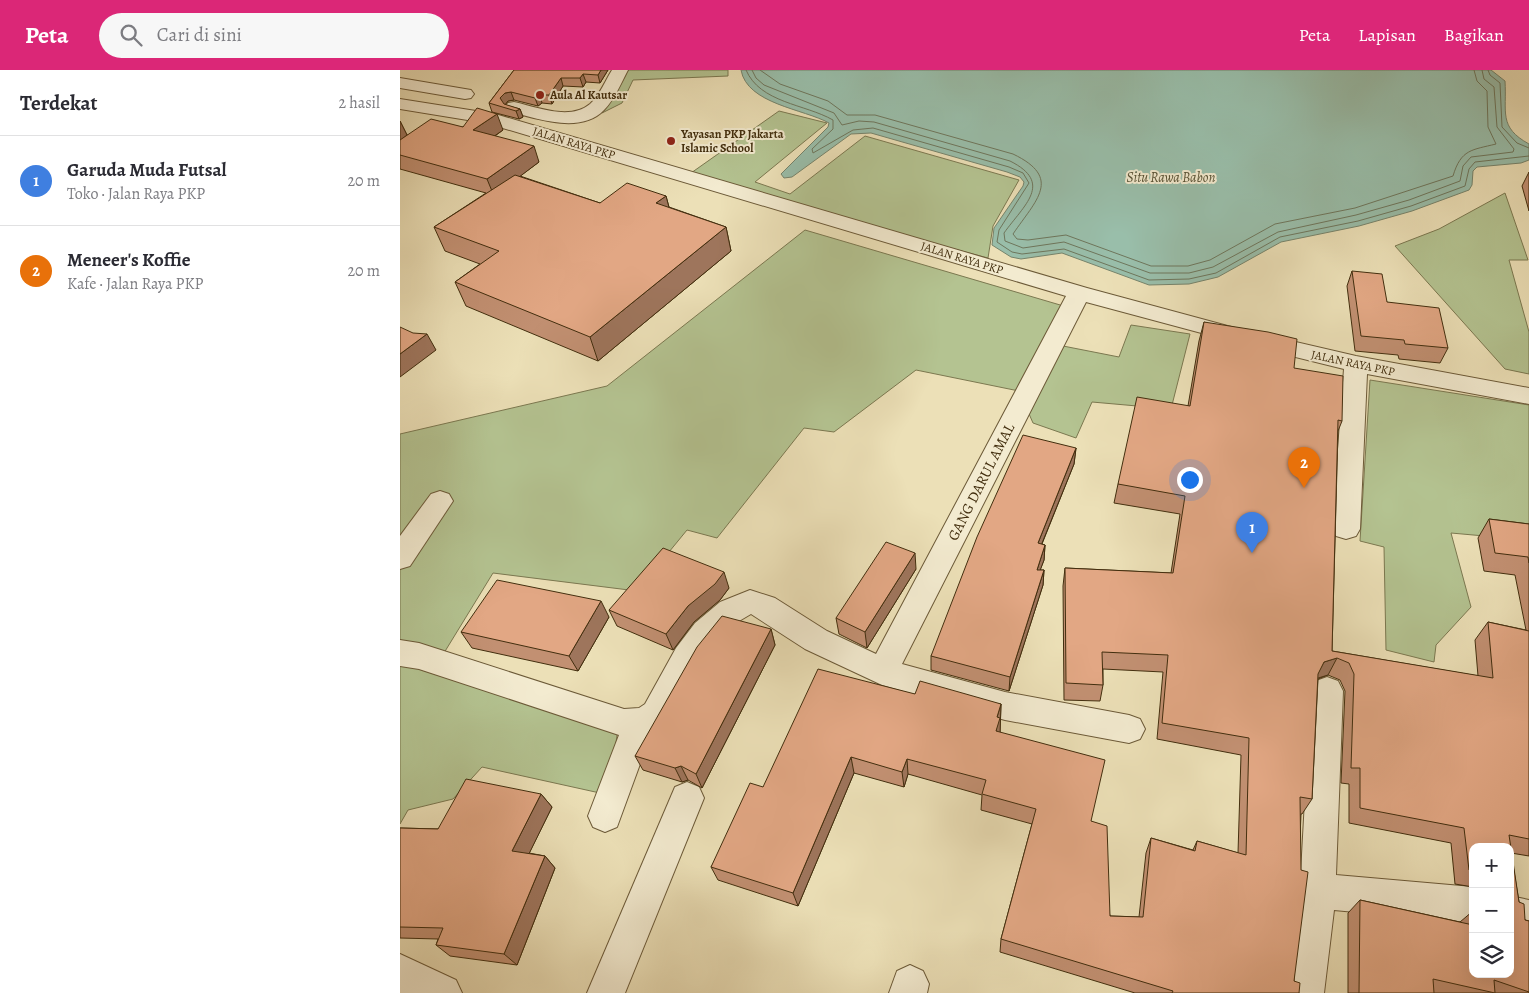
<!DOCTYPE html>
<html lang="id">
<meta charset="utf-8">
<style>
:root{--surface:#fff;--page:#f7f7f7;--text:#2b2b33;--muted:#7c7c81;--line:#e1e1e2;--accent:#db2777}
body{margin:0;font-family:Alegreya,serif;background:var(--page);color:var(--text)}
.controls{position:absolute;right:15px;bottom:15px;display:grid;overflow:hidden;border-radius:10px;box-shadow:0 5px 20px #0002}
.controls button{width:45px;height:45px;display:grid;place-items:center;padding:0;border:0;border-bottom:1px solid var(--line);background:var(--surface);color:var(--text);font:25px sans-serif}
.you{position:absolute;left:789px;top:409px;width:18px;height:18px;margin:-12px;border:4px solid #fff;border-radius:50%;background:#1a73e8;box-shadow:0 0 0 8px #1a73e833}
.badge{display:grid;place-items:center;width:32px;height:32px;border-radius:50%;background:var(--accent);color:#fff;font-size:16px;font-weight:700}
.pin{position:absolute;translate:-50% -41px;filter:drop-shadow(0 1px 2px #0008)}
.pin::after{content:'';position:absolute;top:26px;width:18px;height:15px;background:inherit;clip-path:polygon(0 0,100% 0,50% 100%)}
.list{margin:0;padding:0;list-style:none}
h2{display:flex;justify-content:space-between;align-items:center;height:65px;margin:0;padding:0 20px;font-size:21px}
h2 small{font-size:16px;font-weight:400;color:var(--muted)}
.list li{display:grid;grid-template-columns:32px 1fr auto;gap:15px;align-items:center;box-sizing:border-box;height:90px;padding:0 20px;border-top:1px solid var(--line)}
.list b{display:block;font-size:19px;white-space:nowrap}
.list p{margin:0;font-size:16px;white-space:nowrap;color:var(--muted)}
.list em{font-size:16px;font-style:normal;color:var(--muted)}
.icon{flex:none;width:28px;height:28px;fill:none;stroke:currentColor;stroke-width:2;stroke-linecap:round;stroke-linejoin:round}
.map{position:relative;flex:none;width:1129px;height:923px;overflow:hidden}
header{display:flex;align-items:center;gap:30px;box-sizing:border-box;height:70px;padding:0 25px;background:var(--accent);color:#fff}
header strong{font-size:24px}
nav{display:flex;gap:28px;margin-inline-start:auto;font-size:18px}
.search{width:350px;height:45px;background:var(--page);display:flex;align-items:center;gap:12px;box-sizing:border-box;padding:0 18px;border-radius:28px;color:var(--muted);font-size:19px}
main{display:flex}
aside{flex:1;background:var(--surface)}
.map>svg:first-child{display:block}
.green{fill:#b4c391;stroke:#7b7850}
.water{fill:#99beaa;stroke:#76846c}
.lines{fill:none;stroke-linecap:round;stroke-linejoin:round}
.shore{stroke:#6e765c;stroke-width:1}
.minor-casing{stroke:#6c5a38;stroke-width:2}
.minor{fill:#f3ebd0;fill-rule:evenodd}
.wall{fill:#c29072;stroke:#422e0e}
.shaded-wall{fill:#9e755c;stroke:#422e0e}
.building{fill:#e2a784;stroke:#422e0e}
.poi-dot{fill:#8f2418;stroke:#f3ebd0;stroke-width:2}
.labels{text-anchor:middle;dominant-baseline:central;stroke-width:4;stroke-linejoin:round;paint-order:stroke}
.far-poi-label{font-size:12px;font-weight:bold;fill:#422e0e;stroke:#f3ebd0;text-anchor:start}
.far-street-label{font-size:12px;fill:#422e0e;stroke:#f3ebd0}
.far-water-label{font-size:14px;font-style:italic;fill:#585235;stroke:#f3ebd0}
.street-label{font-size:15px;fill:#422e0e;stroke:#f3ebd0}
</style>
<header>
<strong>Peta</strong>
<div class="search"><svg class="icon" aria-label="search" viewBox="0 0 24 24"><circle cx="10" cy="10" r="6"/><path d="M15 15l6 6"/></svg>Cari di sini</div>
<nav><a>Peta</a><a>Lapisan</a><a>Bagikan</a></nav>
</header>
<main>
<aside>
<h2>Terdekat<small>2 hasil</small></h2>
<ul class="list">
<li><span class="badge" style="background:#3f7fe0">1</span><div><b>Garuda Muda Futsal</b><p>Toko · Jalan Raya PKP</p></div><em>20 m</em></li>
<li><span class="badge" style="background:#e8710a">2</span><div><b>Meneer's Koffie</b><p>Kafe · Jalan Raya PKP</p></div><em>20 m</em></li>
</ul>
</aside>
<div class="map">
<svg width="1129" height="923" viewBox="0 0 1129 923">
<rect width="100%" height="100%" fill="#ece0b7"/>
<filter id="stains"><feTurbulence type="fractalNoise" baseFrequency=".004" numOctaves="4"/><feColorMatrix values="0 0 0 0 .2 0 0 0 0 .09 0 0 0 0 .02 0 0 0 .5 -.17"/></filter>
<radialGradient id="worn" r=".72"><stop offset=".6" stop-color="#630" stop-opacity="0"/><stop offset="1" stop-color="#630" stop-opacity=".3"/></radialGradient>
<!-- green -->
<g class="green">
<path d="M 222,0 L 328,0 L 328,6 L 233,10 L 222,33 L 202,43 Z"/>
<path d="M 379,41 L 427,53 L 355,112 L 390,124 L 465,66 L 619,110 L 593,156 L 588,188 L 411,141 L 291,103 Z"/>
<path d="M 1105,123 L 1128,190 L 1109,190 L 1129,262 L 1129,304 L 1105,299 L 995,176 L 1039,159 Z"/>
<path d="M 405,160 L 667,237 L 658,275 L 719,287 L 731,255 L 790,264 L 771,339 L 692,332 L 676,368 L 633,353 L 619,321 L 516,300 L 434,362 L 404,358 L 317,468 L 287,460 L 237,521 L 93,503 L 36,596 L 220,643 L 209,725 L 82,697 L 53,729 L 8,740 L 0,754 L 0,364 L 207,316 Z"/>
<path d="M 970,310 L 1129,335 L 1129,470 L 1051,463 L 1071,537 L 1036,575 L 1034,592 L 986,580 L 984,477 L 960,471 Z"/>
</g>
<!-- water -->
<path class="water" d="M 341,0 L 1091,0 L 1105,11 C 1107,42 1098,57 1129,74 L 1129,90 L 1121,93 L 1077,97 L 1073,101 L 1072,115 L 1069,120 L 1012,141 L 959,156 L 881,172 L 818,207 L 789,214 L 749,215 L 662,183 L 621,189 L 611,187 L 592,175 L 594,158 L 623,116 L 624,112 L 620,107 L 607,102 L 471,63 L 451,64 L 392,107 L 384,108 L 381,104 L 428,57 L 429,53 C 404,39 347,34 341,0 Z"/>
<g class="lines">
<!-- shore -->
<g class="shore">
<path d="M 346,0 C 360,33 405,34 433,50 L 433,59 L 412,79 L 413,83 L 453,60 L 473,58 L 609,97 L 623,103 L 629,113 L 599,160 L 597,172 L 612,182 L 622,184 L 664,179 L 749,210 L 789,209 L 816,203 L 880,167 L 958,151 L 1011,136 L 1065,116 L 1069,99 L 1075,92 L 1129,86"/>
<path d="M 352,0 L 356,8 L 364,15 L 434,43 L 442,55 L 459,51 L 474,52 L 610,91 C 654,113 624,135 604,163 L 605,171 L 623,178 L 664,172 L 750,203 L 789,203 L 813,197 L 878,162 L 956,145 L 1009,130 L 1060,111 L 1063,96 L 1071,87 L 1113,82 L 1114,79 L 1097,57 L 1094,17 L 1084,9 L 1082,0"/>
<path d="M 360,0 L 380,14 L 428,31 L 447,45 L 475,45 L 613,84 C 663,108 636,130 613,164 L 617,169 L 628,170 L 666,165 L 751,196 L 788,196 L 810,190 L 875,154 L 955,138 L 1053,106 C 1061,79 1072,80 1096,74 L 1088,57 L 1087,21 L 1077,11 L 1074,0"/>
<path d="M 1088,0 L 1090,5 L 1100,13 L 1102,57 L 1117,73 L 1129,78"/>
</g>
<defs>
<g id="minor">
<path d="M 212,0 L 228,0 C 221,13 215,29 204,40 C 180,65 136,48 108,41 L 105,37 L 108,33 L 114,32 C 137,37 170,51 190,34 C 200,25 205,11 212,0 Z"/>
<path d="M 0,8 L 65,19 L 71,20 L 74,24 L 71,28 L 65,29 L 0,18 Z"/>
<path d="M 0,29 L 95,44 L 687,218 L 835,258 L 956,286 L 1129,318 L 1129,334 L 967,304 L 960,459 L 956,466 L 946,469 L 936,466 L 932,459 L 944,299 L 835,272 L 686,232 L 502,594 L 605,622 L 729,645 L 740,649 L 745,659 L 740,669 L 729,673 L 605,650 L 482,615 L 405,579 L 351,544 L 329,557 L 317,571 L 298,596 L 267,654 L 251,664 L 217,757 L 205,762 L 193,757 L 188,746 L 219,665 L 19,599 L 0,596 L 0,570 L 19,573 L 224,639 L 239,638 L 245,634 L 276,578 L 295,553 L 320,532 L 350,520 L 375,528 L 427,561 L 476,584 L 666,226 L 86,53 L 0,39 Z"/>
<path d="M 40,421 L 49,424 L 53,431 L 10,496 L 0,499 L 0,466 L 31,424 Z"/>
<path d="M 927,607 L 938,611 L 943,621 L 936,805 L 1073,817 L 1073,853 L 934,840 L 924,923 L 886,923 L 900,821 L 911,621 L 916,611 Z"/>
<path d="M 287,712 L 299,717 L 304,728 L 225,923 L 187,923 L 275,717 Z"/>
<path d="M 1110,826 L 1129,830 L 1129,866 L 1110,862 Z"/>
<path d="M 0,884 L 56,910 L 62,923 L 0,923 Z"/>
<path d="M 510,895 L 523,901 L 529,914 L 527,923 L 489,923 L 497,901 Z"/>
</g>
</defs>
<!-- minor casing -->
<use href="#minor" class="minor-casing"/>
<!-- minor -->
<use href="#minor" class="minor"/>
</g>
<!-- wall -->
<g class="wall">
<path d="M 114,0 L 208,0 L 200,13 L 186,12 L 183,17 L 163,16 L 152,34 L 142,33 L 138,36 L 114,30 L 108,31 L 105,35 L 120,39 L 123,47 L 119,49 L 92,42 L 89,33 Z"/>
<path d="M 0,51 L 7,65 L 63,57 L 103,60 L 95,66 L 139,92 L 120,106 L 200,133 L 266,126 L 269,137 L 326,157 L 331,181 L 198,291 L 66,236 L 55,212 L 80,194 L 45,181 L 34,157 L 86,123 L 0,99 Z"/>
<path d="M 1129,102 L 1129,141 L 1122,116 Z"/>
<path d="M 952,201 L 987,232 L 1048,278 L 1040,293 L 999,289 L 998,285 L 955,281 L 947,216 Z"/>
<path d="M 804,252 L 894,298 L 942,351 L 938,361 L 932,581 L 1078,606 L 1075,570 L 1088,552 L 1126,560 L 1115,505 L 1084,501 L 1078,468 L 1089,449 L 1129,454 L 1129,786 L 1111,783 L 1119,832 L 1125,850 L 1129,851 L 1129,923 L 948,923 L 948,843 L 960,830 L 1060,852 L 1073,841 L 1073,904 L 1110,777 L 1073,777 L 1073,817 L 1055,814 L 1051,773 L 949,753 L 949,714 L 941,713 L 945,621 L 940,610 L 928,605 L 918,609 L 912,729 L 902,744 L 901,744 L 894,911 L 899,923 L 735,923 L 600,882 L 601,869 L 632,754 L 581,740 L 582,725 L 508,704 L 504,717 L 454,703 L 398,836 L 318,810 L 311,797 L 363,717 L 515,624 L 601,634 L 600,662 L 691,751 L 710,846 L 739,847 L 746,783 L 751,768 L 793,780 L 797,771 L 838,783 L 841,685 L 757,669 L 763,602 L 703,599 L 703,615 L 700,631 L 664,630 L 663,516 L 665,498 L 771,503 L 780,444 L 714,433 L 718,414 L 788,336 L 799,271 Z"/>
<path d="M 676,378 L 674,394 L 642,474 L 645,475 L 644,490 L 640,500 L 644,500 L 643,515 L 609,621 L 531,600 L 531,586 Z"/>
<path d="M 516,499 L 467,578 L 439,564 L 436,548 Z"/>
<path d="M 329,518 L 320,530 L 294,552 L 273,580 L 217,556 L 209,540 Z"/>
<path d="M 209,547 L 178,601 L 72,578 L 61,562 Z"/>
<path d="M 371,559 L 375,575 L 302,718 L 288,710 L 282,712 L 243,700 L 235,686 Z"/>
<path d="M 141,724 L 152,737 L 129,783 L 145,786 L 155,798 L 117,895 L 50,886 L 36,875 L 38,869 L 0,868 L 0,758 L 38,759 Z"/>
</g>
<!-- shaded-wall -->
<g class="shaded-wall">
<path d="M 201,0 L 208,0 L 200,13 L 198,5 Z"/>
<path d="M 183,4 L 186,12 L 183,17 L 180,8 Z"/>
<path d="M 161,8 L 163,16 L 152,34 L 149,25 Z"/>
<path d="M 111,22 L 114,30 L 108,31 L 104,36 L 100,28 L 105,23 Z"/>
<path d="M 140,25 L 142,33 L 138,36 L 135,28 Z"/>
<path d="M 120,39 L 123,47 L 119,49 L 116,41 Z"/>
<path d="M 97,44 L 103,60 L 80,76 L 73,60 Z"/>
<path d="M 0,51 L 7,65 L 0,71 Z"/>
<path d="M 134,76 L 139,92 L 94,126 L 87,109 Z"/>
<path d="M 266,126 L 272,149 L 256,133 Z"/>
<path d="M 326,157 L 331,181 L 198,291 L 190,267 Z"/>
<path d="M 27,264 L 36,280 L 0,307 L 0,284 Z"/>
<path d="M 676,378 L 674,394 L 636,488 L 638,473 Z"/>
<path d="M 645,475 L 644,490 L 635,514 L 637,500 Z"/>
<path d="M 515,483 L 516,499 L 467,578 L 465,562 Z"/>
<path d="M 644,500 L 643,515 L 609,621 L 610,607 Z"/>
<path d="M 324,502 L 329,518 L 320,530 L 294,552 L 273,580 L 266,564 L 288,536 Z"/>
<path d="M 201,531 L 209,547 L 178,601 L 169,586 Z"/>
<path d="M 371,559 L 375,575 L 302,718 L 296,704 Z"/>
<path d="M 937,588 L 928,605 L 915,609 L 924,592 Z"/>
<path d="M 601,634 L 600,664 L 595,677 L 597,647 Z"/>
<path d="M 451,687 L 454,703 L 398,836 L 393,823 Z"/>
<path d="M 507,689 L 508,704 L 504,717 L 502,702 Z"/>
<path d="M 281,696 L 288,710 L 282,712 L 275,698 Z"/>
<path d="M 141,724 L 152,737 L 124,794 L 112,781 Z"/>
<path d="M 145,786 L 155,798 L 117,895 L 104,884 Z"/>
</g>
<!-- building -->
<g class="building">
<path d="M 114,0 L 201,0 L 198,5 L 183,4 L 180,8 L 161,8 L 149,25 L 140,25 L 135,28 L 111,22 L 105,23 L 100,28 L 104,34 L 120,39 L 116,41 L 89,33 Z"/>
<path d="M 77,38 L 97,44 L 73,60 L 134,76 L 87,109 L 0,85 L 0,70 L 31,49 L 63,57 Z"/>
<path d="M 115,105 L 200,133 L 227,113 L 266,126 L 256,133 L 326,157 L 190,267 L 55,212 L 99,181 L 34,157 Z"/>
<path d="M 952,201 L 982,204 L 987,232 L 1039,238 L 1048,278 L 1005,274 L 1004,270 L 961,266 Z"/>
<path d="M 804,252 L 868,262 L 897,269 L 894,298 L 943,306 L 942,351 L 938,350 L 932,581 L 1093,608 L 1088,552 L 1129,561 L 1129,769 L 1109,765 L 1119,832 L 1124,834 L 1125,850 L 1129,851 L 1129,922 L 1094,910 L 1095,923 L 1033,909 L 1034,923 L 959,923 L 960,830 L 1073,855 L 1073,904 L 1110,904 L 1110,777 L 1073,777 L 1073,800 L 1069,800 L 1064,758 L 960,738 L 960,698 L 951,698 L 954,604 L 949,593 L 937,588 L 924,592 L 918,604 L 912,729 L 900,727 L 901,800 L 908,802 L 894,911 L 900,913 L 899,923 L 772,923 L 773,921 L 601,869 L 636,739 L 582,724 L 586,710 L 507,689 L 502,702 L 451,687 L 393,823 L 311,797 L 350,713 L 363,717 L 418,599 L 515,624 L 520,611 L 601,634 L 597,647 L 600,648 L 596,661 L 705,690 L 691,751 L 707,756 L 710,846 L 743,847 L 751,768 L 795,781 L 797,771 L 846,785 L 849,668 L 762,653 L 768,585 L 702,582 L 703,615 L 666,613 L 665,498 L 773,503 L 785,426 L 718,414 L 737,327 L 790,336 Z"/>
<path d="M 0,257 L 13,263 L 27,264 L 0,284 Z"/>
<path d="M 623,365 L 676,378 L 638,473 L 645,475 L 637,500 L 644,500 L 610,607 L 531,586 L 577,467 Z"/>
<path d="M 1089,449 L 1129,454 L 1129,493 L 1128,487 L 1095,483 Z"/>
<path d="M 486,472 L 515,483 L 465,562 L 436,548 Z"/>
<path d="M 263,478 L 324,502 L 315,514 L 288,536 L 266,564 L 209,540 Z"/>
<path d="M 97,510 L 201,531 L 169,586 L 61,562 Z"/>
<path d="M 322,546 L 371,559 L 296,704 L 281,696 L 275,698 L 235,686 L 297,577 Z"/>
<path d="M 66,709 L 141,724 L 112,781 L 145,786 L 104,884 L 36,875 L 43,858 L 0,857 L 0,758 L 38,759 Z"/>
</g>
<!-- markers -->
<g class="poi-dot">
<circle cx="140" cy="25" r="5"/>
<circle cx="271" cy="71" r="5"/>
</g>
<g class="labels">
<!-- far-poi labels -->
<g class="far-poi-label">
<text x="150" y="25">Aula Al Kautsar</text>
<text x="281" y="64">Yayasan PKP Jakarta<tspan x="281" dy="14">Islamic School</tspan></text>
</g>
<!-- far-street labels -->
<g class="far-street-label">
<text transform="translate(174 73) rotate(17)">JALAN RAYA PKP</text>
<text transform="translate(562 188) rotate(17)">JALAN RAYA PKP</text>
<text transform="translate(953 293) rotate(12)">JALAN RAYA PKP</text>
</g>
<!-- far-water labels -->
<g class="far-water-label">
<text x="771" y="107">Situ Rawa Babon</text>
</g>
<!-- street labels -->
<g class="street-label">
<text transform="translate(581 412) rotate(-63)">GANG DARUL AMAL</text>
</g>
</g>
<rect width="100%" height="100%" filter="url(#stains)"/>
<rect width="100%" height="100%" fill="url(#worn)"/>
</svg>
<div class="controls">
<button>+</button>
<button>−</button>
<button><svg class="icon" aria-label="layers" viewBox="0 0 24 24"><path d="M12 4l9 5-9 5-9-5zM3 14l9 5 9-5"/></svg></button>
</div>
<div class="you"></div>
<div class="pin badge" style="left:852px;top:483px;background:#3f7fe0">1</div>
<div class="pin badge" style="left:904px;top:418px;background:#e8710a">2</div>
</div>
</main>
